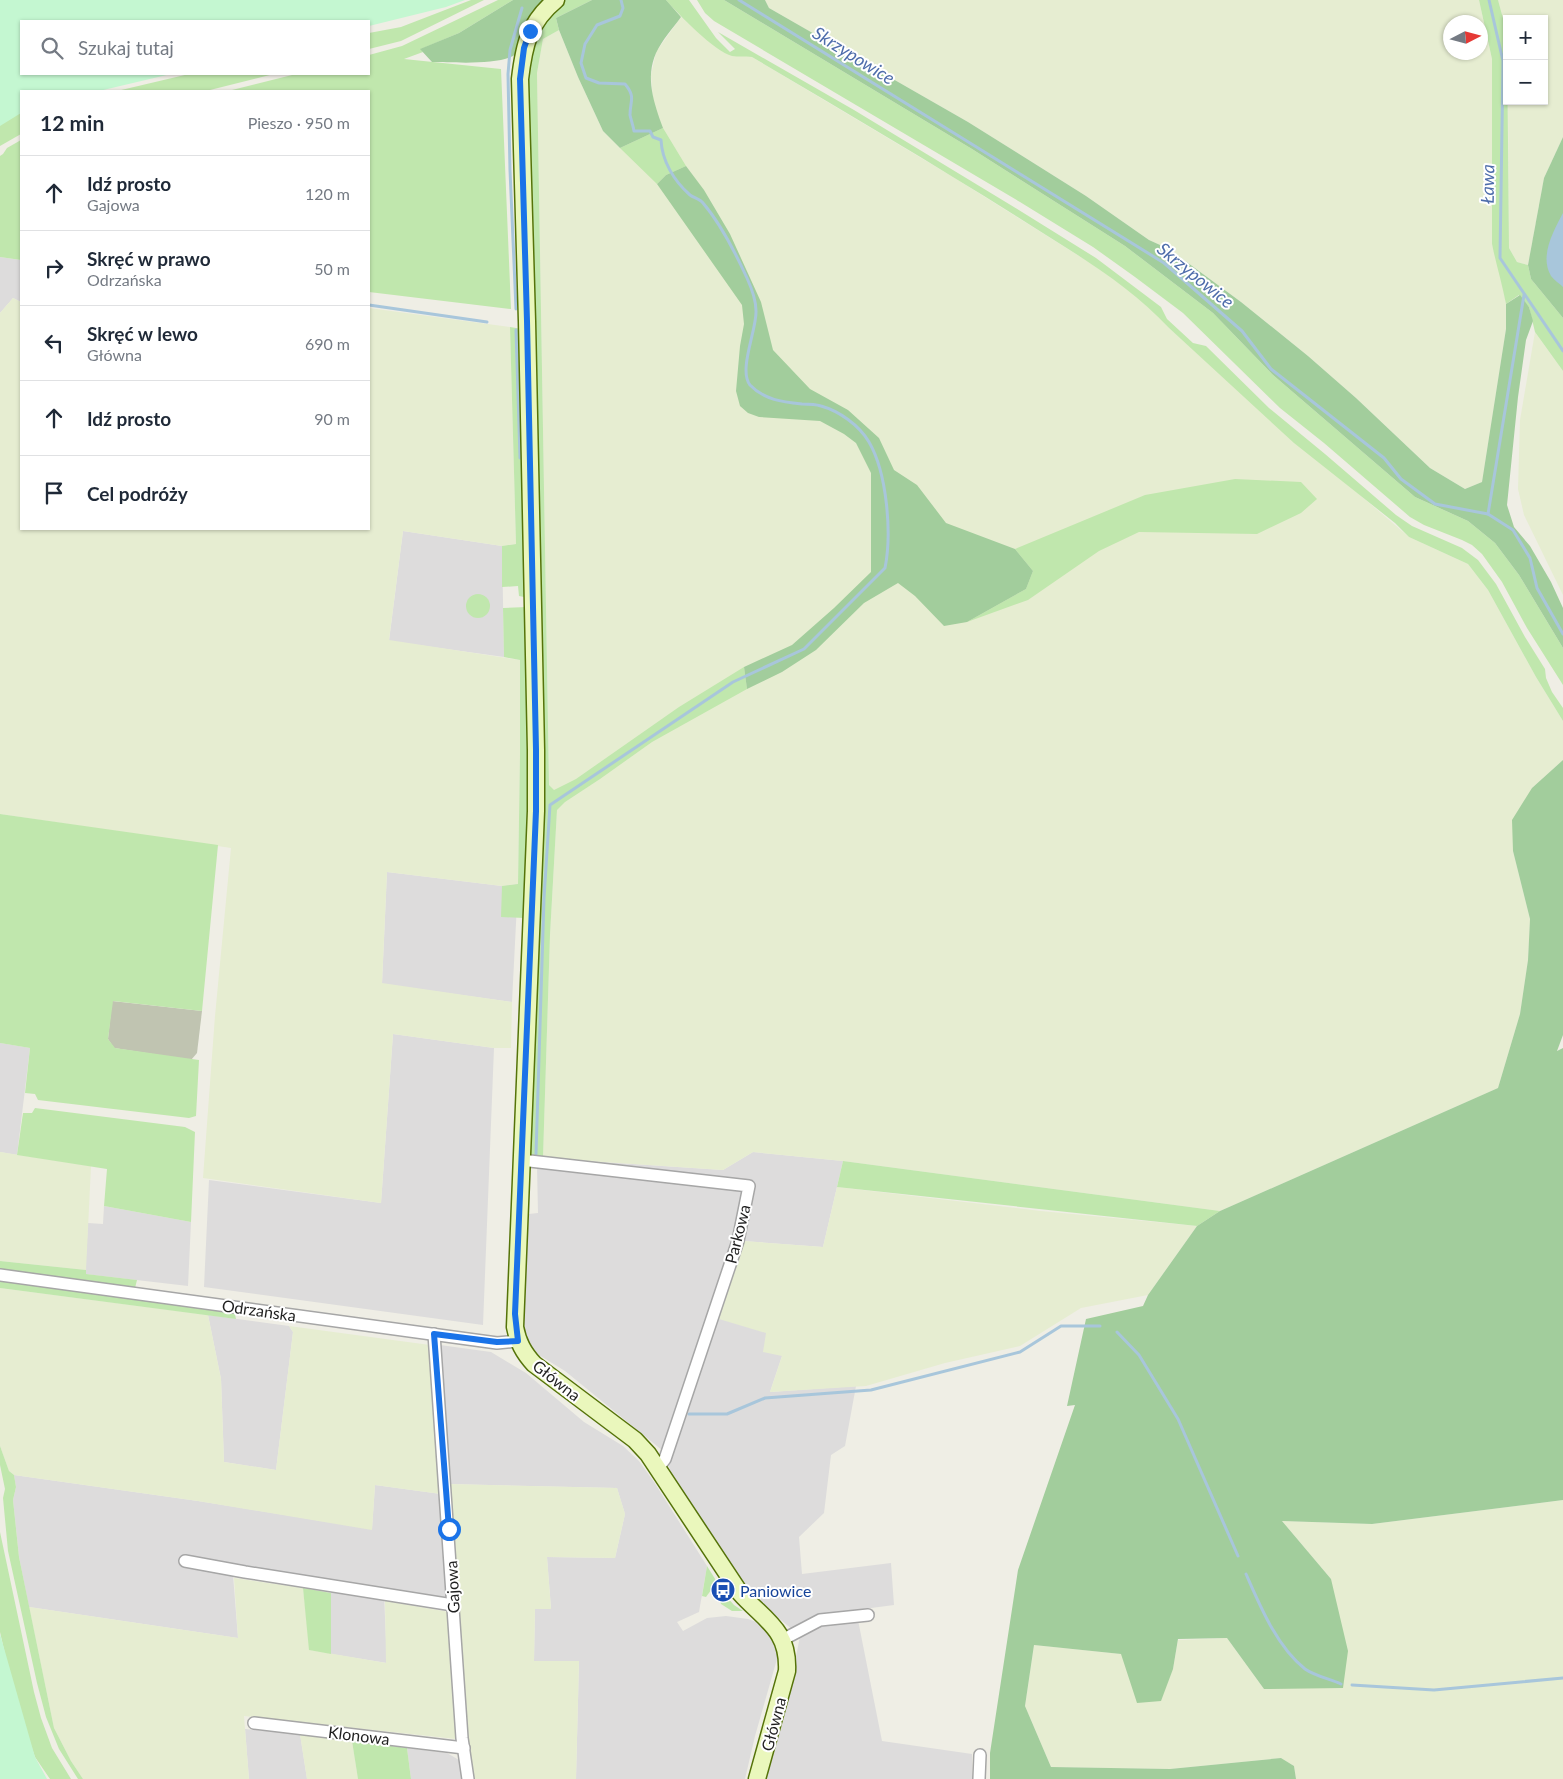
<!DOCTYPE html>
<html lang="pl">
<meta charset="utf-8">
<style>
:root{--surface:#fff;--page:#f6f6f7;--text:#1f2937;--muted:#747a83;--line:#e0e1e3}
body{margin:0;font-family:Lato,sans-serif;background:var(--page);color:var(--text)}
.controls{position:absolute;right:15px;top:15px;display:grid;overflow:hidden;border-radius:0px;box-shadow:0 1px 4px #0004}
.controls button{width:45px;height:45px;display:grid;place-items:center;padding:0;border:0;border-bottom:1px solid var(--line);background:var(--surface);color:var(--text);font:25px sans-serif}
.compass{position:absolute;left:1443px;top:15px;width:45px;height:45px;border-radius:50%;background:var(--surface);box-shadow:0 1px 4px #0004;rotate:84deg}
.stop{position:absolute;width:15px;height:15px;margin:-11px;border:4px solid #1a73e8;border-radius:50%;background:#fff}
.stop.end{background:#1a73e8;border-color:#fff;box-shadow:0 1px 5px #0008}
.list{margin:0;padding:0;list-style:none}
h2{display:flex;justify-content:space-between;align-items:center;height:65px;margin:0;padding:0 20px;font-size:21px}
h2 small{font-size:16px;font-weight:400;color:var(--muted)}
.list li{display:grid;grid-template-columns:32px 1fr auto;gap:15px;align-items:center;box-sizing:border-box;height:75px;padding:0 20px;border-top:1px solid var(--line)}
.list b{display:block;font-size:19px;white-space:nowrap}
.list p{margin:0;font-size:16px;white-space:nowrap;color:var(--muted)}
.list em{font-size:16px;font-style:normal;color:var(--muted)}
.icon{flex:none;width:28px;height:28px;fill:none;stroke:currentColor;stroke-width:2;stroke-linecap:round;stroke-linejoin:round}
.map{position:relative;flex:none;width:1563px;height:1779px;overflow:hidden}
.search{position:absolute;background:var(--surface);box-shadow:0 1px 4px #0004;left:20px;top:20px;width:350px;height:55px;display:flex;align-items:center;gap:12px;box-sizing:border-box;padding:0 18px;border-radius:0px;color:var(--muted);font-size:19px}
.panel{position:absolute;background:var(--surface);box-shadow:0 1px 4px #0004;left:20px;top:90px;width:350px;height:440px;border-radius:0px}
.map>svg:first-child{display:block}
.residential{fill:#dddcdc}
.construction{fill:#c0c4b1}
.farmland{fill:#e6edd1;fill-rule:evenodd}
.grass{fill:#c0e7ad}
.forest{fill:#a2cd9c}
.park{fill:#c4f7d1}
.water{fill:#a8c6db}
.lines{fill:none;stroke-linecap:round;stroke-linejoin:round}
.stream{stroke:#a8c6db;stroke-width:3}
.street-casing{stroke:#a6a6a6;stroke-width:14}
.secondary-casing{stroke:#557309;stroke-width:19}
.street{stroke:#fff;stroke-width:11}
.secondary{stroke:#eaf7bc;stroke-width:16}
.route{stroke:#1a73e8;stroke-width:6}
.labels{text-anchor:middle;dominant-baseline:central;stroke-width:4;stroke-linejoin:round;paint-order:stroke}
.street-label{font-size:16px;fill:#1f1f1f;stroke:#fff}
.transit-label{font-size:16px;fill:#164399;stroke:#fff;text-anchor:start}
.water-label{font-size:18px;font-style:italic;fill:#4e6dab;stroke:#fff}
</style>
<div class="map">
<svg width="1563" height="1779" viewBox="0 0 1563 1779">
<rect width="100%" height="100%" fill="#efeee5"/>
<!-- residential -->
<g class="residential">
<path d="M 0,257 L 21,260 L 21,302 L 13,298 L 0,313 Z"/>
<path d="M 403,531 L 502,546 L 504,657 L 389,641 Z"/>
<path d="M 387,872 L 502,886 L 518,884 L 512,1002 L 382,984 Z"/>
<path d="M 393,1034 L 494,1048 L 483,1325 L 204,1287 L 209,1180 L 381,1203 Z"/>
<path d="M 0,1043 L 30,1048 L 17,1155 L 0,1152 Z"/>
<path d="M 753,1152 L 843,1161 L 823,1247 L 743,1241 L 766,1333 L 782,1356 L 770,1392 L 856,1386 L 845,1446 L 831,1455 L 824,1513 L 799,1537 L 802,1574 L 891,1563 L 894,1605 L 856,1610 L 882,1741 L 972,1754 L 972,1779 L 763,1779 L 784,1719 L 800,1636 L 749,1593 L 672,1475 L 663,1451 L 565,1371 L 539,1355 L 525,1340 L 523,1321 L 529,1214 L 538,1213 L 537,1166 L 543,1158 L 723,1170 Z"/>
<path d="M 104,1206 L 191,1222 L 188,1286 L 85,1274 L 88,1223 L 103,1224 Z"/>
<path d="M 208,1315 L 289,1326 L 293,1332 L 276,1470 L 224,1462 L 221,1379 Z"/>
<path d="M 440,1345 L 491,1352 L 526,1373 L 584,1422 L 623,1446 L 639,1461 L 654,1482 L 707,1566 L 699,1612 L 677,1622 L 683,1631 L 707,1618 L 726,1616 L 748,1619 L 762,1624 L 774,1637 L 779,1652 L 755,1736 L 745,1779 L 576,1779 L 579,1661 L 534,1661 L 535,1608 L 551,1608 L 547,1557 L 615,1558 L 625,1514 L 617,1488 L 448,1484 Z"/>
<path d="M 14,1475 L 198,1501 L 372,1529 L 375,1485 L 441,1494 L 450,1603 L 384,1594 L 387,1663 L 331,1654 L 331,1585 L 233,1575 L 238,1638 L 29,1607 L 19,1557 L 13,1500 L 16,1487 Z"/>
<path d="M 245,1729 L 300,1734 L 307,1779 L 249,1779 Z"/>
<path d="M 407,1748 L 447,1753 L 459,1760 L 462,1779 L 411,1779 Z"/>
</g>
<!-- construction -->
<path class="construction" d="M 112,1001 L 202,1011 L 197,1053 L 191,1060 L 114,1048 L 108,1039 Z"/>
<!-- farmland -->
<g class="farmland">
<path d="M 765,0 L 1479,0 L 1492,59 L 1492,244 L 1502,280 L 1506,304 L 1506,329 L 1482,482 L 1465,489 L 1430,468 L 1356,398 L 1308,356 L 1241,302 L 1169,249 L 1149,240 L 1086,196 L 968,122 L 769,8 ZM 1450,22 L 1480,22 L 1480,52 L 1450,52 Z"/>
<path d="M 1498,0 L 1563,0 L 1563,137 L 1544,178 L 1528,265 L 1517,262 L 1509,248 L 1508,101 L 1544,101 L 1544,19 L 1507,19 L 1507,33 Z"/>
<path d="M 681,17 L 722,51 L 733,56 L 743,55 L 752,57 L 953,177 L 1095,266 L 1125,287 L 1155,313 L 1169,328 L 1242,394 L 1409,537 L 1468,564 L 1488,590 L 1536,677 L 1563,721 L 1563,760 L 1532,788 L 1513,851 L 1530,919 L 1528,960 L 1520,1014 L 1498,1088 L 1220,1211 L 843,1161 L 753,1152 L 723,1170 L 543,1158 L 550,935 L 557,810 L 556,794 L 549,785 L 537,73 L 543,39 L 559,30 L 578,77 L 603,131 L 620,148 L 662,128 L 653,101 L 651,75 L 656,52 Z"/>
<path d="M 13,298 L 21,302 L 21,529 L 369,529 L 369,308 L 510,327 L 516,544 L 502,546 L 403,531 L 389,640 L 520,660 L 520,754 L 518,884 L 502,886 L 387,872 L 382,983 L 512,1002 L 511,1048 L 494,1048 L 393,1034 L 381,1203 L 203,1178 L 215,1016 L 231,848 L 0,814 L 0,313 Z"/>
<path d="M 1535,332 L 1563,371 L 1563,595 L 1524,515 L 1518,489 L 1520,420 Z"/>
<path d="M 0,1152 L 91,1166 L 86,1270 L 0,1261 Z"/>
<path d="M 837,1187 L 1041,1211 L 1197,1226 L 1148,1295 L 1081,1308 L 1020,1346 L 945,1363 L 866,1386 L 770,1392 L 782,1356 L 763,1352 L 766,1333 L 719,1319 L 743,1241 L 823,1247 Z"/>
<path d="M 0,1288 L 208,1315 L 221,1379 L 224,1462 L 276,1470 L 293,1332 L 289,1326 L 430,1345 L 441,1494 L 375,1485 L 372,1530 L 198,1501 L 14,1475 L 9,1471 L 0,1446 Z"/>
<path d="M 448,1484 L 617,1488 L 625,1514 L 615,1558 L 547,1557 L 551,1609 L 535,1609 L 534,1661 L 579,1661 L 576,1779 L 472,1779 L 466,1738 Z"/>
<path d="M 1563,1500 L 1563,1779 L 1296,1779 L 1294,1766 L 1281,1758 L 1170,1769 L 1051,1767 L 1025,1706 L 1034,1645 L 1121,1654 L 1173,1669 L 1178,1640 L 1227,1638 L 1264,1689 L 1331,1579 L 1282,1521 L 1372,1524 Z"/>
<path d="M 234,1578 L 303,1588 L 310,1650 L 386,1663 L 385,1601 L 449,1612 L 456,1739 L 244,1716 L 249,1779 L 83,1779 L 71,1761 L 54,1728 L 29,1607 L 238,1638 Z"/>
<path d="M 300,1734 L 352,1741 L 358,1779 L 307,1779 Z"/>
</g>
<!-- grass -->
<g class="grass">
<path d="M 471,0 L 484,0 L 401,41 L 369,49 L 369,33 L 401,27 Z"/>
<path d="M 498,0 L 513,0 L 459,33 L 421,49 L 423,52 L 404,59 L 501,69 L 511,309 L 369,292 L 369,91 L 228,91 L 296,74 L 369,74 L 369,55 L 402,46 Z"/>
<path d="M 566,0 L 592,0 L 556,18 L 559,30 L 543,39 L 537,73 L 549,785 L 554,790 L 576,779 L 679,707 L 744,667 L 747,689 L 652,742 L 600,779 L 565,802 L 557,810 L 550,935 L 543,1158 L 529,1156 L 539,841 L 523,81 L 531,43 L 555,7 Z"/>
<path d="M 666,0 L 689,0 L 716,38 L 730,52 L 735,49 L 718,32 L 854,110 L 1022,212 L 1096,258 L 1161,307 L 1167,319 L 1193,343 L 1206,346 L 1269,408 L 1325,454 L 1396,515 L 1412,526 L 1462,548 L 1478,560 L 1496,584 L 1525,637 L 1545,669 L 1546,678 L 1552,692 L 1563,708 L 1563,721 L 1536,677 L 1488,590 L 1468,564 L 1409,537 L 1395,523 L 1294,443 L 1169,328 C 1125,281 1069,250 1016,216 C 929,161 840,109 752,57 C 745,56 738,57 732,56 C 715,52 678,14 666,0 Z"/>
<path d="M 697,0 L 724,0 L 972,149 L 1125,246 L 1213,313 L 1273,375 L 1415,497 L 1468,521 L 1495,543 L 1519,575 L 1563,648 L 1563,685 L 1527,628 L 1502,582 L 1482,554 L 1472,545 L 1462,540 L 1424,525 L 1410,517 L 1324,443 L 1280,408 L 1183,313 L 1135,277 L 1093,247 L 1020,202 L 714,21 L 705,13 Z"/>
<path d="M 1479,0 L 1498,0 L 1507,33 L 1509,248 L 1517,262 L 1528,265 L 1531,279 L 1563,318 L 1563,371 L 1535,332 L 1529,307 L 1519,295 L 1506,304 C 1502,283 1496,264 1492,244 L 1492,59 Z"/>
<path d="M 189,74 L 274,74 L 206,91 L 117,91 Z"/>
<path d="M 21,105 L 21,134 L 0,146 L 0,114 Z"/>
<path d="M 663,128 L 686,166 L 666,175 L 657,184 L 620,148 Z"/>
<path d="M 21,140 L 21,260 L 0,257 L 0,156 L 3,154 L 7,148 Z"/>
<path d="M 510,327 L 522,329 L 529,591 L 524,597 L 519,596 L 518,586 L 502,587 L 502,546 L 516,544 Z"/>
<path d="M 1235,479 L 1301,482 L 1317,499 L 1301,513 L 1257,534 L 1139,532 L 1099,551 L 1028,600 L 967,622 L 1026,589 L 1033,571 L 1015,549 L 1145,495 Z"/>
<circle cx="478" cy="606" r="12"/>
<path d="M 527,607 L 533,751 L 524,918 L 501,917 L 502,886 L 518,884 L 520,754 L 520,660 L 504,657 L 503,608 Z"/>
<path d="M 0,814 L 218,845 L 202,1011 L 113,1001 L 108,1039 L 115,1048 L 199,1060 L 196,1116 L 189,1118 L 38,1100 L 35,1094 L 25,1093 L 30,1048 L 0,1043 Z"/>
<path d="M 35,1108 L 185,1127 L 195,1132 L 191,1222 L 104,1206 L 107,1169 L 17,1155 L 23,1113 L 32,1113 Z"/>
<path d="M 843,1161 L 1220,1211 L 1197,1226 L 837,1187 Z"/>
<path d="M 0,1261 L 86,1270 L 86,1274 L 137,1280 L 135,1288 L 0,1270 Z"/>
<path d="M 0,1279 L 234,1310 L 236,1319 L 0,1288 Z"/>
<path d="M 0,1446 L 9,1471 L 14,1475 L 16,1487 L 13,1500 L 19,1557 L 54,1728 L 71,1761 L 83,1779 L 78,1779 L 59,1749 L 46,1717 L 37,1683 L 8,1551 L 3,1498 L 5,1489 L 0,1465 Z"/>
<path d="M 0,1532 L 34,1692 L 41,1718 L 52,1748 L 71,1779 L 50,1779 L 35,1757 L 15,1698 L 0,1632 Z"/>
<path d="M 707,1566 L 717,1582 L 706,1597 L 702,1596 Z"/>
<path d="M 721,1587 L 724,1597 L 726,1596 L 734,1605 L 743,1611 L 732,1611 L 721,1604 L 718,1594 Z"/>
<path d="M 303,1588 L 331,1593 L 331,1654 L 309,1650 Z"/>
<path d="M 352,1741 L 407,1748 L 411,1779 L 358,1779 Z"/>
</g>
<!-- forest -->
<g class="forest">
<path d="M 513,0 L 546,0 L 516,54 C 501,66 452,62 432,62 L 420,49 L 459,33 Z"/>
<path d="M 592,0 L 666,0 L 681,17 C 673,28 662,40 656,53 C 645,78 654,103 663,128 L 620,148 L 603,131 L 578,77 L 559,30 L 556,18 Z"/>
<path d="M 724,0 L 765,0 L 769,8 L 968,122 L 1086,196 L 1149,240 L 1169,249 L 1241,302 L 1308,356 L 1356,398 L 1430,468 L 1465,489 L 1482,482 L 1506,329 L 1506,304 L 1520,295 L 1529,307 L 1533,321 L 1526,340 L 1518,397 L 1507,505 L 1514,527 L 1530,546 L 1551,582 L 1563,608 L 1563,648 L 1519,575 L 1495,543 L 1468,521 L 1415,497 L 1273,375 L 1213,313 L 1125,246 L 972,149 Z"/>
<path d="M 1563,137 L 1563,318 L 1531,279 L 1528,265 L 1544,178 Z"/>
<path d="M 686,166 L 704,190 L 730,234 L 761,302 L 773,350 L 810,389 L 848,410 L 879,438 L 894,470 L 917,485 L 946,523 L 1015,549 L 1033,571 L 1026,589 L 967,622 L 944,626 L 915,596 L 898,583 L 864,603 L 816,650 L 782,672 L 747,689 L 744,667 L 792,645 L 834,608 L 871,572 L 871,473 L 856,443 L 844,434 L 820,421 L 759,417 L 748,413 L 740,406 L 736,391 L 740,346 L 744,324 L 742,305 L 657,184 L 666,175 Z"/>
<path d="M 1563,760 L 1563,1035 L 1557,1051 L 1563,1048 L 1563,1500 L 1372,1524 L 1282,1521 L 1331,1579 L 1348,1651 L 1343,1688 L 1264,1689 L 1227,1638 L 1178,1639 L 1173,1669 L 1161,1701 L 1137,1703 L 1121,1654 L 1034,1645 L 1025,1706 L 1051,1767 L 1170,1769 L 1281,1758 L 1294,1766 L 1296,1779 L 990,1779 L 990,1753 L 1018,1570 L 1075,1405 L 1067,1406 L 1086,1319 L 1143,1306 L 1148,1295 L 1197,1226 L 1220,1211 L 1498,1088 L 1520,1014 L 1528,960 L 1530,919 L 1513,851 L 1512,820 L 1532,788 Z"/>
</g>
<!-- park -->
<g class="park">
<path d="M 0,0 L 465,0 L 446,7 L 369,26 L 369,21 L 21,21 L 21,74 L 171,74 L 99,91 L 21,91 L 21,113 L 0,126 Z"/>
<path d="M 0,1634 L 35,1757 L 47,1779 L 0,1779 Z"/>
</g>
<!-- water -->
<path class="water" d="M 1563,213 L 1563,287 C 1560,284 1554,280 1551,276 C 1539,256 1554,230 1563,213 Z"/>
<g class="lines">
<!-- stream -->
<g class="stream">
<path d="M 739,0 L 1164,263 L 1242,331 L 1271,369 L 1384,458 L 1401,479 L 1435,504 L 1488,514 L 1513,530 L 1530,558 L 1537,588 L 1563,634"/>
<path d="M 1489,0 L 1503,61 L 1500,258 L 1563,351"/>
<path d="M 369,305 L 487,322"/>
<path d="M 516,309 L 510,170 L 508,74 L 510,50 L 522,8"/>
<path d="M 516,330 L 520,458"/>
<path d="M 1488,514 L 1524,295"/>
<path d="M 536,1154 L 544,898 L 550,805 L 733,682 L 804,649 L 885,568 C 892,533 887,473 869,442 C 859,425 839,411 821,406 C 815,404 808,404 802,404 C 783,402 764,400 750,385 C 738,370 757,329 756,311 C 756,299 752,289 747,278 C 736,254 720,223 703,203 C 700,199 694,198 690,195 C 674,181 662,161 661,140 L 653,137 L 650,131 L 634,131 C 633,125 631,120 630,115 C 630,101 636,97 625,84 L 599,83 L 586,78 L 581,63 L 585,44 L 597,25 L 620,16 L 623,8 L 621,0"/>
<path d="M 1117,1332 L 1139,1355 L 1178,1419 L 1238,1556"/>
<path d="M 689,1414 L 727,1414 L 765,1398 L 871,1390 L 1020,1352 L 1061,1326 L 1100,1326"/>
<path d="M 1246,1574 C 1260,1606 1277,1647 1305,1669 C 1315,1676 1330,1679 1341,1684"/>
<path d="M 1352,1685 L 1434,1690 L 1563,1678"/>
</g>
<defs>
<g id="street">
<path d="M 521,1160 L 749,1186 L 738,1241 L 665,1459 L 658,1468"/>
<path d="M 0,1275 L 497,1343 L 518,1341"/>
<path d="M 434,1334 L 462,1738 L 468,1779"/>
<path d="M 185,1561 L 245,1572 L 453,1605"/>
<path d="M 782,1640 L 820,1620 L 868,1615"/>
<path d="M 254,1723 L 464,1748"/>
<path d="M 979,1779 L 980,1755"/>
</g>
<path id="secondary" d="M 556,0 C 529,22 524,45 520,79 L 527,321 L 536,750 L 536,811 L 515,1327 C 518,1342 523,1352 534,1364 L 635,1440 L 648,1454 L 740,1593 C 764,1620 789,1629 787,1671 L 757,1779"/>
</defs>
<!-- street casing -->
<use href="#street" class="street-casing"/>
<!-- secondary casing -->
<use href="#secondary" class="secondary-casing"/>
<!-- street -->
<use href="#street" class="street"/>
<!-- secondary -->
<use href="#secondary" class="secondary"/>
</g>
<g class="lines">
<!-- route -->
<path class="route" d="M 449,1529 L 434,1334 L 497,1342 L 518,1341 L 515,1314 L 536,811 L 536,750 L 527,321 L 520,79 L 524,48 L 530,31"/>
</g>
<!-- icons -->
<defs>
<symbol id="bus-disc" viewBox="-11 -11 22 22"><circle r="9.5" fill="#1a4fb4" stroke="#fff"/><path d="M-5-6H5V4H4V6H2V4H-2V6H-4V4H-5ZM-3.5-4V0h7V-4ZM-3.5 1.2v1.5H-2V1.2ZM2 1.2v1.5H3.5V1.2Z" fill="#fff"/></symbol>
</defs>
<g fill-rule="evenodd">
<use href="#bus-disc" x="709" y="1576" width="28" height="28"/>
</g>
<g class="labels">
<!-- street labels -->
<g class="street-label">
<text transform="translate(737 1234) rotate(-76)">Parkowa</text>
<text transform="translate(259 1310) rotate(8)">Odrzańska</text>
<text transform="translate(557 1380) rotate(38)">Główna</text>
<text transform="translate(452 1587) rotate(-93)">Gajowa</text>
<text transform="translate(773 1724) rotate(-75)">Główna</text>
<text transform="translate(359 1735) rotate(7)">Klonowa</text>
</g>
<!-- transit labels -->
<g class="transit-label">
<text x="740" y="1590">Paniowice</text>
</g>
<!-- water labels -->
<g class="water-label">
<text transform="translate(854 55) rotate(32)">Skrzypowice</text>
<text transform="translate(1487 184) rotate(-89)">Ława</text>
<text transform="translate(1196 275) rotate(39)">Skrzypowice</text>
</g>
</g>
</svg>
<div class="controls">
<button>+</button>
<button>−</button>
</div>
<svg class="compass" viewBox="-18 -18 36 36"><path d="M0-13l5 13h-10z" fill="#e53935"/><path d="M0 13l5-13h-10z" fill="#747a83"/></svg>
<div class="stop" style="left:449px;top:1529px"></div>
<div class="stop end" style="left:530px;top:31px"></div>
<div class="search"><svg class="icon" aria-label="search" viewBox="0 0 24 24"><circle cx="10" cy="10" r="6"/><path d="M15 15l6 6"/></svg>Szukaj tutaj</div>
<section class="panel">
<h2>12 min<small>Pieszo · 950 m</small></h2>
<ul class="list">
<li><svg class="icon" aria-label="ahead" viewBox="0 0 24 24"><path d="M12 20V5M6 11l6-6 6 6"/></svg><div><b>Idź prosto</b><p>Gajowa</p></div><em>120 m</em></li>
<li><svg class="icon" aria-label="right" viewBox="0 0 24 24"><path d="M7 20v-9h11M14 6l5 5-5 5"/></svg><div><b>Skręć w prawo</b><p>Odrzańska</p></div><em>50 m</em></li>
<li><svg class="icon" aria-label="left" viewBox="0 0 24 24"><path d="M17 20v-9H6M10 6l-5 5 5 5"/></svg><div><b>Skręć w lewo</b><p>Główna</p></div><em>690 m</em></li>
<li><svg class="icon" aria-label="ahead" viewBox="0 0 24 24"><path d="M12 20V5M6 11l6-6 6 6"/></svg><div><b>Idź prosto</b></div><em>90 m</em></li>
<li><svg class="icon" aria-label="arrive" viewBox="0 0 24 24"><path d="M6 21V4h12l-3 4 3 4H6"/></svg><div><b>Cel podróży</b></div></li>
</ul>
</section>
</div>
